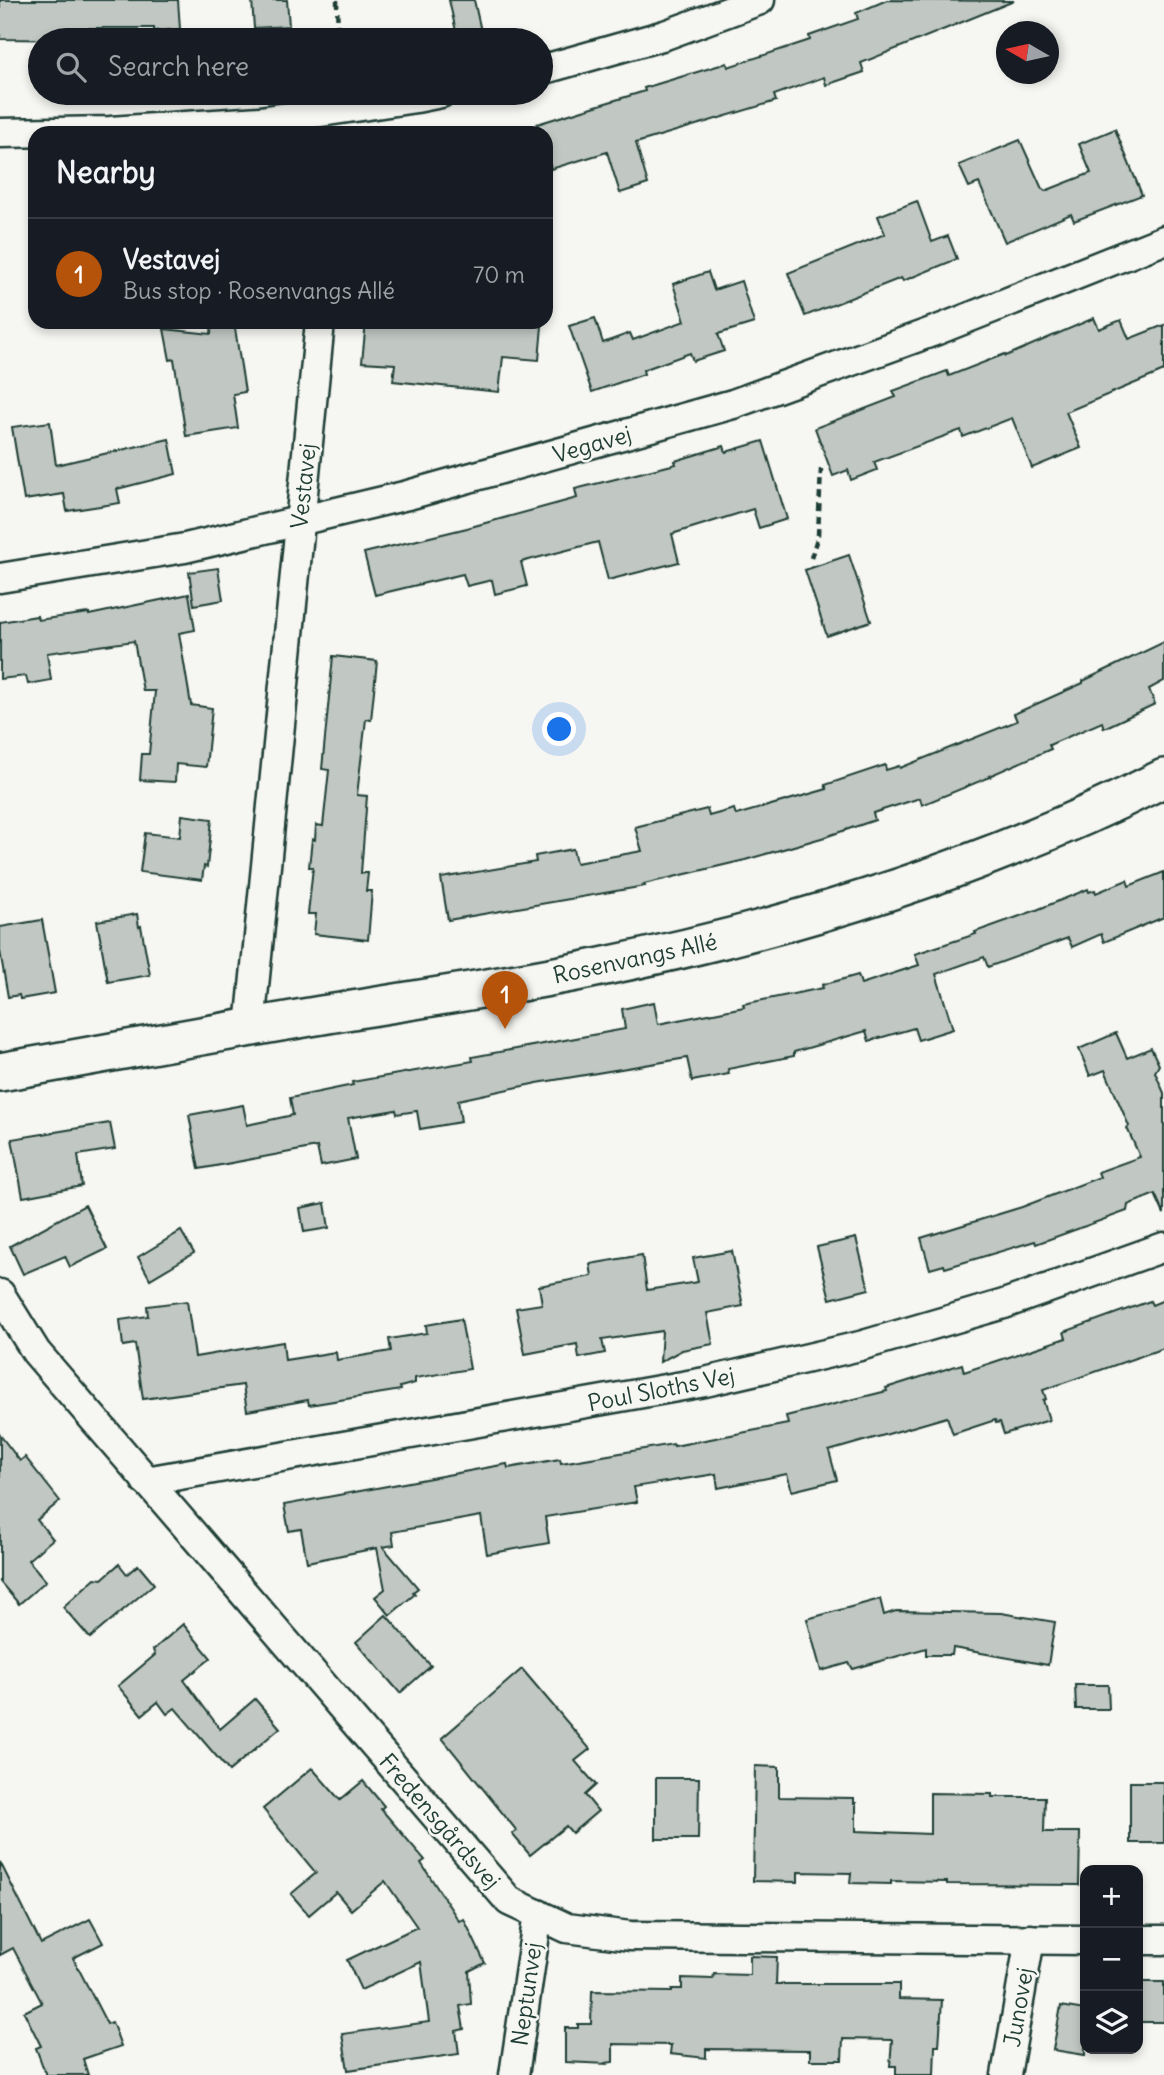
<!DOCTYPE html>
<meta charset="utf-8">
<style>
:root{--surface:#171b24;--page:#242831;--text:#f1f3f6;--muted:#9ea1a6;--line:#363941;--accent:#b45309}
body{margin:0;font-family:Delius,sans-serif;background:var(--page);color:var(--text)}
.controls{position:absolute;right:21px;bottom:21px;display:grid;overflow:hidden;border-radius:14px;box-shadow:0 4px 10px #0003}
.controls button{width:63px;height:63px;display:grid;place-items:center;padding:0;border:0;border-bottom:2px solid var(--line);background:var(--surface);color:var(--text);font:35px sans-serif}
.compass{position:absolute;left:996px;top:21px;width:63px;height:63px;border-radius:50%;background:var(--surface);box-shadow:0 4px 10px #0003;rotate:279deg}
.you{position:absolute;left:560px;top:730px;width:24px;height:24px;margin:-18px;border:5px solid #fff;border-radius:50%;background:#1a73e8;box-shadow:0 0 0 10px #1a73e833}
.badge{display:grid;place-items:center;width:46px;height:46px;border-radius:50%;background:var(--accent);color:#fff;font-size:23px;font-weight:700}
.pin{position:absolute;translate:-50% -58px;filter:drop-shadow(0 2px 4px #0008)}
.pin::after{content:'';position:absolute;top:37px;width:24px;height:21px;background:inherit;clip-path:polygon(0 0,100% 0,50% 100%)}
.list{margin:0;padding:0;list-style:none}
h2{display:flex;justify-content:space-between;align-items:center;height:91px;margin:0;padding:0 28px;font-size:30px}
h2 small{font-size:23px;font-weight:400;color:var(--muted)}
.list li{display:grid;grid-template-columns:46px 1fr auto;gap:21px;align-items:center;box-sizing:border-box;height:112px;padding:0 28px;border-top:2px solid var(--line)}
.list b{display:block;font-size:26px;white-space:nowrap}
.list p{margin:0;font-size:23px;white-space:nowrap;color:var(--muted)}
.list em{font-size:23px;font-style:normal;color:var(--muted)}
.icon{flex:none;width:38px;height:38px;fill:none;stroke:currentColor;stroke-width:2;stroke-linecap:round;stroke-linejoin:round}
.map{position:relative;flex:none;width:1164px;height:2075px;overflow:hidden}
.search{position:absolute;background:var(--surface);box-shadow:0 4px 10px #0003;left:28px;top:28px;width:525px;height:77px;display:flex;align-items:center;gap:18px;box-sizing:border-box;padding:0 24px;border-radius:38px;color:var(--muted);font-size:26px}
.panel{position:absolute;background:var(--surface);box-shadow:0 4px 10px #0003;left:28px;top:126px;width:525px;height:203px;border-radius:21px}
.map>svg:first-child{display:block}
.building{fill:#c1c8c3;stroke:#1f3d34;stroke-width:2}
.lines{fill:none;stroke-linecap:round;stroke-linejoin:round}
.minor-casing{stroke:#1f3d34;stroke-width:33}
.tertiary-casing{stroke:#1f3d34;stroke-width:42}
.path{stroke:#1f3d34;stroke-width:4.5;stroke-dasharray:7 5;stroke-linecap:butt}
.minor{stroke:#f6f6f2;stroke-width:28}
.tertiary{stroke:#f6f6f2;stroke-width:37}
.labels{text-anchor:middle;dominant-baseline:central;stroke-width:5;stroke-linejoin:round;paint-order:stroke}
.street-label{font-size:23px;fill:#1f3d34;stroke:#f6f6f2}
</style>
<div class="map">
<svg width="1164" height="2075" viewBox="0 0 1164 2075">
<rect width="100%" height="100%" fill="#f6f6f2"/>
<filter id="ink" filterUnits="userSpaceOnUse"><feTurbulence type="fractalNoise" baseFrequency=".0143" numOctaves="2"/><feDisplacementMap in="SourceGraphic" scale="14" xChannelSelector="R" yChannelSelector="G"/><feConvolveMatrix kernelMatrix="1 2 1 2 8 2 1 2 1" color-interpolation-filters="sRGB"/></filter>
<g filter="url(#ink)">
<!-- building -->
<g class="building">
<path d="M 0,0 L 178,0 L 180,29 L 154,31 L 154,28 L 89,28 L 89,40 L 0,39 Z"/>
<path d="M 252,0 L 287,0 L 289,26 L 254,28 Z"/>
<path d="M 449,0 L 474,0 L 483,40 L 458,40 Z"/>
<path d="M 887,0 L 1014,1 L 861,63 L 864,72 L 826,85 L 824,77 L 774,95 L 776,101 L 636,143 L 648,184 L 620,193 L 607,152 L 551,169 L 546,151 L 546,133 L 540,133 L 537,124 L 645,91 L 644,88 L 727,63 L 728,67 L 810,40 L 809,36 L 858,19 L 856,13 Z"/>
<path d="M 1115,129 L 1142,195 L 1074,221 L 1071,214 L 1005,242 L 979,183 L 969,187 L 959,165 L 1020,140 L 1042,189 L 1043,189 L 1045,191 L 1091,173 L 1079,144 Z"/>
<path d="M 917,201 L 932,242 L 948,236 L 957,259 L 903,281 L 901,278 L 805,316 L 788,273 L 885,234 L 878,216 Z"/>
<path d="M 708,272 L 714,290 L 741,281 L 754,323 L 718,334 L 724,351 L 693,361 L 690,353 L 643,370 L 644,374 L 592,392 L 569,326 L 595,318 L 603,343 L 630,333 L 633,340 L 685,321 L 673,284 Z"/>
<path d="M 1094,318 L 1099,329 L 1121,320 L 1129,339 L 1164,325 L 1164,371 L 1066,412 L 1081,448 L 1032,468 L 1012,418 L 963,437 L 961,430 L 874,462 L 877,470 L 851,480 L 848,470 L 833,476 L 815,428 L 896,397 L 893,391 L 947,371 L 949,376 L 1005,354 L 1006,356 Z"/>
<path d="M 212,322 L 234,322 L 245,392 L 233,394 L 238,428 L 186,436 L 174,359 L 170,360 L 164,329 L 211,334 Z"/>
<path d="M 366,322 L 466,322 L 513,326 L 513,323 L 542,326 L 539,360 L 503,357 L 499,392 L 393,381 L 395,364 L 362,362 Z"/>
<path d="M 50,422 L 56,465 L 169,439 L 176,474 L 117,489 L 120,503 L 67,511 L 64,494 L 24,500 L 12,427 Z"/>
<path d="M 763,441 L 787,519 L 759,528 L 753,509 L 672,534 L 679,562 L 608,580 L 598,542 L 521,562 L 527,586 L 495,594 L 492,580 L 467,586 L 463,574 L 375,595 L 364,553 L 467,528 L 577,498 L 575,489 L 676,464 L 675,461 L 724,446 L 726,452 Z"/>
<path d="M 849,555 L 871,621 L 827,636 L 805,570 Z"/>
<path d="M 218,568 L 223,600 L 194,605 L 189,572 Z"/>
<path d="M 189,594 L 195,630 L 179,633 L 191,705 L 212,708 L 206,767 L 176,764 L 175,782 L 140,780 L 142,754 L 149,754 L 155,691 L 143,691 L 134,641 L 47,653 L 51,680 L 28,684 L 26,676 L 0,679 L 0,622 L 37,616 L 38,620 L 89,613 L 89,615 Z"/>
<path d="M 1164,642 L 1164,681 L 1149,689 L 1155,704 L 1104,728 L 1102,722 L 1049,745 L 1051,749 L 989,776 L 990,777 L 922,805 L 920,798 L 873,813 L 875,820 L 825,837 L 745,860 L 644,884 L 645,886 L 448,920 L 441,878 L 536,862 L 535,856 L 573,849 L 576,863 L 642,851 L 635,827 L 707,809 L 709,816 L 734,809 L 736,815 L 827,789 L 825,785 L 885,765 L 886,770 L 899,766 L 900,768 L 1017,721 L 1014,714 L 1083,683 L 1083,681 Z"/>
<path d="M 333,656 L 377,661 L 371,720 L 366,719 L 357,795 L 367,796 L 361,873 L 368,873 L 366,891 L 372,891 L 368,940 L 314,934 L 316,914 L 308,914 L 313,867 L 309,867 L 312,839 L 315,840 L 316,825 L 323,826 L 329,770 L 322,769 Z"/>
<path d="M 182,815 L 212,819 L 207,867 L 204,866 L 202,880 L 140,872 L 145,833 L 180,837 Z"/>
<path d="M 1164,872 L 1164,917 L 1104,942 L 1101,934 L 1072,947 L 1068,938 L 988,967 L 984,957 L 936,974 L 953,1029 L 918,1040 L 914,1028 L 869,1041 L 866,1031 L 794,1052 L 794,1056 L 728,1069 L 729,1074 L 692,1081 L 687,1058 L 537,1083 L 458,1100 L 461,1122 L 420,1129 L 417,1111 L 397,1114 L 396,1110 L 348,1118 L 356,1159 L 321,1166 L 317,1147 L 199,1169 L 189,1115 L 243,1105 L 247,1125 L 293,1115 L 290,1098 L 353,1085 L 352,1082 L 473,1061 L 472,1057 L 625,1029 L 622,1009 L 654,1002 L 658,1024 L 744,1007 L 743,1004 L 823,988 L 822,985 L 858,975 L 861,984 L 919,965 L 915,954 L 976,934 L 975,932 L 1034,911 L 1088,889 L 1089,892 L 1095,890 L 1096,893 L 1127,880 L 1129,886 Z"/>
<path d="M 137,914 L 139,927 L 141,926 L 150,975 L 108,982 L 97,921 Z"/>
<path d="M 42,920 L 55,993 L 20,999 L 19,995 L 8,997 L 0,951 L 0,927 Z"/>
<path d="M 1116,1033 L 1127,1058 L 1151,1048 L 1159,1065 L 1155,1072 L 1164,1093 L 1164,1214 L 1155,1194 L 1128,1205 L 1127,1211 L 1036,1244 L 1035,1241 L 945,1268 L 944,1265 L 930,1269 L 921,1238 L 1022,1207 L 1100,1177 L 1098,1172 L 1140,1157 L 1127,1128 L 1129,1126 L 1105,1070 L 1090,1076 L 1079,1049 Z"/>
<path d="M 110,1123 L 115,1149 L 78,1155 L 82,1186 L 23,1197 L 12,1139 Z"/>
<path d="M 325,1203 L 329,1228 L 304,1232 L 300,1208 Z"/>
<path d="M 85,1205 L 107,1249 L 70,1267 L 65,1256 L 23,1274 L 10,1246 Z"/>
<path d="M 181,1231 L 194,1253 L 150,1279 L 138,1257 Z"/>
<path d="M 856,1238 L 869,1289 L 830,1299 L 817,1247 Z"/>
<path d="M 732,1251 L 743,1306 L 707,1313 L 713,1344 L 682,1350 L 660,1362 L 662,1331 L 602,1340 L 605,1353 L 579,1358 L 577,1344 L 525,1354 L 516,1308 L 542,1304 L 539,1286 L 592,1276 L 590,1264 L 642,1255 L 647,1290 L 698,1282 L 693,1258 Z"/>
<path d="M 1164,1300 L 1164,1348 L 1043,1390 L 1046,1399 L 1043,1400 L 1049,1420 L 1004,1434 L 1000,1422 L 996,1423 L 995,1420 L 953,1434 L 947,1417 L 829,1451 L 837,1480 L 792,1491 L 787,1474 L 718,1488 L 716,1474 L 634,1487 L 637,1502 L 545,1517 L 549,1543 L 487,1554 L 481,1516 L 392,1532 L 394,1545 L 383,1547 L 418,1588 L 413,1592 L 415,1594 L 390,1615 L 375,1597 L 385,1589 L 377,1548 L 307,1562 L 301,1529 L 289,1531 L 284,1505 L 507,1464 L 508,1468 L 560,1459 L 561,1463 L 673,1444 L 674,1446 L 788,1424 L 786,1416 L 887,1391 L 886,1388 L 962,1364 L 964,1372 L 1066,1338 L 1064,1332 L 1150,1301 L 1152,1305 Z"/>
<path d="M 187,1301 L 195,1357 L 283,1342 L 285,1360 L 336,1352 L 337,1360 L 391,1351 L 389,1339 L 427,1333 L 426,1325 L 461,1319 L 470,1369 L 415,1378 L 415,1383 L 400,1387 L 401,1390 L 309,1405 L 308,1400 L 247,1411 L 243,1385 L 143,1399 L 135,1344 L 123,1346 L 120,1320 L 148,1316 L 147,1306 Z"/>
<path d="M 0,1435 L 20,1461 L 25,1457 L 60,1501 L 37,1520 L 53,1539 L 28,1560 L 46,1581 L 19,1604 L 0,1582 Z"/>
<path d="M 119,1564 L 127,1574 L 138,1565 L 154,1584 L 90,1638 L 63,1607 L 95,1578 L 102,1579 Z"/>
<path d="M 880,1599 L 884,1615 L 896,1611 L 1001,1613 L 1055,1622 L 1048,1665 L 953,1648 L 952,1655 L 926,1655 L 926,1648 L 853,1669 L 849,1663 L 821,1671 L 807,1619 Z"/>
<path d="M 386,1615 L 431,1666 L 400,1693 L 356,1642 Z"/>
<path d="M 183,1624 L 211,1658 L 184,1680 L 220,1729 L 255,1699 L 280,1728 L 229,1771 L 175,1708 L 167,1714 L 158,1702 L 142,1715 L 118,1686 L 155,1655 L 153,1650 Z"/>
<path d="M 522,1669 L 590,1749 L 575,1761 L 596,1785 L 585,1795 L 598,1811 L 572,1833 L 566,1826 L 530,1855 L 512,1834 L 517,1831 L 442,1738 Z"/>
<path d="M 1075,1685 L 1108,1685 L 1109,1709 L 1076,1709 Z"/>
<path d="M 755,1766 L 779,1767 L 779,1797 L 854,1798 L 854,1803 L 856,1803 L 856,1831 L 930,1834 L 930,1793 L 992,1794 L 992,1797 L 1045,1797 L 1044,1832 L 1080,1832 L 1079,1885 L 947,1884 L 947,1882 L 891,1881 L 891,1884 L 850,1883 L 851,1873 L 798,1872 L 798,1882 L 753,1881 Z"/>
<path d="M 312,1768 L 340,1800 L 363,1781 L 384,1806 L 381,1809 L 425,1860 L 421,1863 L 459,1921 L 464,1919 L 485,1963 L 469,1971 L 471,2004 L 460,2006 L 464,2029 L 456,2031 L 459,2054 L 348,2070 L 342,2034 L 429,2022 L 421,1962 L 361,1990 L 347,1960 L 417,1927 L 385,1881 L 351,1910 L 336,1892 L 309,1915 L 291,1894 L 316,1873 L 263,1809 Z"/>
<path d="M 656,1778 L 699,1778 L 698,1839 L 656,1839 Z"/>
<rect x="1130" y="1782" width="34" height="61"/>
<path d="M 0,1862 L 41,1944 L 90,1919 L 103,1943 L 73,1958 L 107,2024 L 112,2022 L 121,2046 L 83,2059 L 88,2075 L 46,2075 L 36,2048 L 41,2046 L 24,2012 L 42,2003 L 13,1948 L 0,1955 Z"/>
<path d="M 750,1956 L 777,1957 L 776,1984 L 899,1984 L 899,1999 L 942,2000 L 939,2046 L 935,2046 L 934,2075 L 896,2075 L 896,2066 L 890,2066 L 892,2040 L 843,2039 L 842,2060 L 810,2060 L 810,2050 L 706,2049 L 706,2058 L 670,2054 L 671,2045 L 613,2044 L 613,2062 L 606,2063 L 607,2064 L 565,2062 L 565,2028 L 578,2028 L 578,2024 L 591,2024 L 592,1991 L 672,1992 L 672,1989 L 682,1989 L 682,1978 L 713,1979 L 714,1974 L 750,1975 Z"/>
<rect x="1138" y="1982" width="26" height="40"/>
<path d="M 1061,2006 L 1085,2010 L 1085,2055 L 1053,2050 Z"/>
</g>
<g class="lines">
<defs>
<g id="minor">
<path d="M 541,70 L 665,35 L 760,0"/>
<path d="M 0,133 L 110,131 L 260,121 L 416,98 L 441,93"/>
<path d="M 0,578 L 185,548 L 408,495 L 733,404 L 940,329 L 1164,240"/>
<path d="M 250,1027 L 320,322"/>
<path d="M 0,1294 L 36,1352 L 509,1901 L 567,1928 L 630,1936 L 1085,1940"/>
<path d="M 146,1481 L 705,1382 L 860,1346 L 1004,1304 L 1164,1247"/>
<path d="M 1138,1940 L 1164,1940"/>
<path d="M 514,2075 L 538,1914"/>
<path d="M 1006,2075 L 1030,1939"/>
</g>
<path id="tertiary" d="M 0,1072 C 109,1053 219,1032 328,1014 C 416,999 504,987 591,969 C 789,929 984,869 1164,778"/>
</defs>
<!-- minor casing -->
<use href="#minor" class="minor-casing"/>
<!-- tertiary casing -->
<use href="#tertiary" class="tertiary-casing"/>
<!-- path -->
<g class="path">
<path d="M 337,0 L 338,40"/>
<path d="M 811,558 L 818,535 L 821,469"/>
</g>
<!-- minor -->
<use href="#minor" class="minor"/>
<!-- tertiary -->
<use href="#tertiary" class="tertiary"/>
</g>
</g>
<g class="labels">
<!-- street labels -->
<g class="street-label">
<text transform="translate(592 444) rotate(-16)">Vegavej</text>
<text transform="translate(303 486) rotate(-84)">Vestavej</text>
<text transform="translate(635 958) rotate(-12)">Rosenvangs Allé</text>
<text transform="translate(661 1389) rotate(-11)">Poul Sloths Vej</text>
<text transform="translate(440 1821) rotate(49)">Fredensgårdsvej</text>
<text transform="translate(526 1994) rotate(-82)">Neptunvej</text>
<text transform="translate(1018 2007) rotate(-80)">Junovej</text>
</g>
</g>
</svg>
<div class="controls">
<button>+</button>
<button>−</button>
<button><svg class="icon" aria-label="layers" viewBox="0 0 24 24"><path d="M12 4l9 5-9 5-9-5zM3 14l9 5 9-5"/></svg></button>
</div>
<svg class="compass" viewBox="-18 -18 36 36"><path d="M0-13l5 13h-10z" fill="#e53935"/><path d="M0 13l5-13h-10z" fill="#9ea1a6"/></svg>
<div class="you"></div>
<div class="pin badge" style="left:505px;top:1029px">1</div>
<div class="search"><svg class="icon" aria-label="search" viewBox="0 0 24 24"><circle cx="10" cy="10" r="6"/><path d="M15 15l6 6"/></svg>Search here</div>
<section class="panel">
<h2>Nearby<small></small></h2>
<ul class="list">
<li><span class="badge">1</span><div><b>Vestavej</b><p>Bus stop · Rosenvangs Allé</p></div><em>70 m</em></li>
</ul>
</section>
</div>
